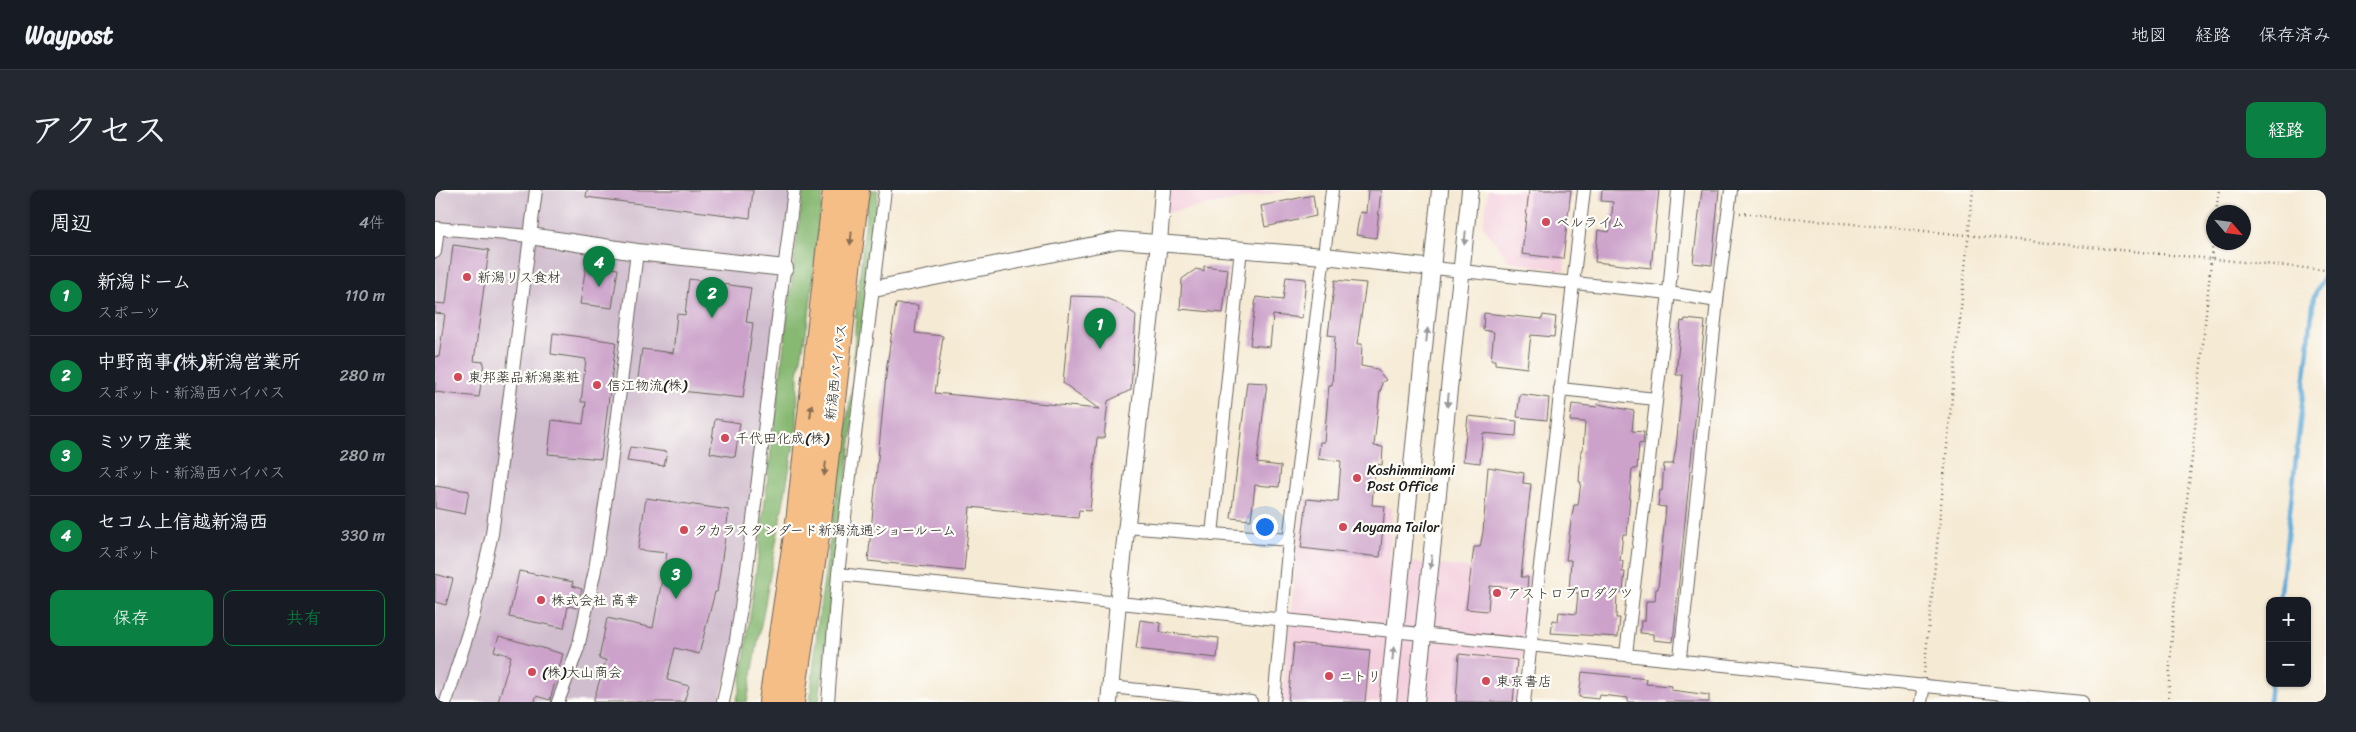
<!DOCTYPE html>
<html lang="ja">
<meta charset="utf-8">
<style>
:root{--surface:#171b24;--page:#242831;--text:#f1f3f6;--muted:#9ea1a6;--line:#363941;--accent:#0b8043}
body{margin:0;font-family:Sriracha,"Klee One",sans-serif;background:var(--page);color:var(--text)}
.controls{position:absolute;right:15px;bottom:15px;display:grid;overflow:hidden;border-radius:10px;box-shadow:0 1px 4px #0004}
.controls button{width:45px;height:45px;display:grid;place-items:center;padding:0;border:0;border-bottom:1px solid var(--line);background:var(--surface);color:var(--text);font:25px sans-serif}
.compass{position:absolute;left:1771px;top:15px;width:45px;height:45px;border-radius:50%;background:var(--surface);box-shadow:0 1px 4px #0004;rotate:118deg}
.you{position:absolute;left:829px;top:336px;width:18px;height:18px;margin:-12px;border:4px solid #fff;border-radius:50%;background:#1a73e8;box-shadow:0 0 0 8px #1a73e833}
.badge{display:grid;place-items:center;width:32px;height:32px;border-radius:50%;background:var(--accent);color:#fff;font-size:16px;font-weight:700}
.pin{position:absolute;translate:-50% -41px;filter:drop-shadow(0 1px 2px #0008)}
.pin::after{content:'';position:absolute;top:26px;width:18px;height:15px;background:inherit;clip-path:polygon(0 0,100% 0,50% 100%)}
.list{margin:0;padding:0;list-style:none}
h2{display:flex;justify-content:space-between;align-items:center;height:65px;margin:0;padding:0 20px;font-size:21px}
h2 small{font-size:16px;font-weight:400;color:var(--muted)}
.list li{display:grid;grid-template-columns:32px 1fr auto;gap:15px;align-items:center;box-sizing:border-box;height:80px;padding:0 20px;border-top:1px solid var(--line)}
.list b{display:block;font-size:19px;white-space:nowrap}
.list p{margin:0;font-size:16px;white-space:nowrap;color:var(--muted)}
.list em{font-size:16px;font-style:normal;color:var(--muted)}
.actions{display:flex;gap:10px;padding:15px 20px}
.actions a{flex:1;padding:11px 0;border:1px solid var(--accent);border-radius:10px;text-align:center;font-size:18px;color:var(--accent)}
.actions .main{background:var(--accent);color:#fff}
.map{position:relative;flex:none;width:1891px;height:512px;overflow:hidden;border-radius:10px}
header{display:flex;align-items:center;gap:30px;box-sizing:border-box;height:70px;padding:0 25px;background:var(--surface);border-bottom:1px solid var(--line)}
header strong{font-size:24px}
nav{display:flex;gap:28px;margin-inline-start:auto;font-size:18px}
.intro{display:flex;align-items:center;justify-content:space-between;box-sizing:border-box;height:120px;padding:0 30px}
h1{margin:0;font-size:35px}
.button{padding:12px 22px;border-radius:10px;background:var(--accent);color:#fff;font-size:18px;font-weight:700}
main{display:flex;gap:30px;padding:0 30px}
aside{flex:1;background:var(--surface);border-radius:10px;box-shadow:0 1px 4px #0004}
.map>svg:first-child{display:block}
.built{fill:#f4cfde}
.industrial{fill:#d0bdce}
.forest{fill:#88b973;stroke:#526a48}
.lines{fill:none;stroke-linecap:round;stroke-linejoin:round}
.stream{stroke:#60aad8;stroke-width:4.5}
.building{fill:#cca2ca}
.minor-casing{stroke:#68645c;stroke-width:14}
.tertiary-casing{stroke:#68645c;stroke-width:18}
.motorway-casing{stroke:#68645c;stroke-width:26}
.path{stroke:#68645c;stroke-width:2.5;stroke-dasharray:1 4;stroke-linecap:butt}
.minor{stroke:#fff;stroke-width:12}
.tertiary{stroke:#fff;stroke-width:16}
.motorway{stroke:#f6be87;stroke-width:24}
.oneway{fill:#896d52}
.oneway2{fill:#999}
.poi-dot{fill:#d1495b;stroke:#fdfcf7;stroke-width:2}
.labels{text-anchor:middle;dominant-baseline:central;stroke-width:4.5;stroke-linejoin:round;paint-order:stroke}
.poi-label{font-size:14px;fill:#1c1c1c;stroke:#fdfcf7;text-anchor:start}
.street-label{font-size:14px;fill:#1c1c1c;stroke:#fdfcf7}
</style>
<header>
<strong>Waypost</strong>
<nav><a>地図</a><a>経路</a><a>保存済み</a></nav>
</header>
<div class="intro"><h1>アクセス</h1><a class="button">経路</a></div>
<main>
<aside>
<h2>周辺<small>4件</small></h2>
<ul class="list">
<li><span class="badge">1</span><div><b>新潟ドーム</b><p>スポーツ</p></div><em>110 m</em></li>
<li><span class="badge">2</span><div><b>中野商事(株)新潟営業所</b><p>スポット · 新潟西バイパス</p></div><em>280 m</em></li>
<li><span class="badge">3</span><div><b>ミツワ産業</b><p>スポット · 新潟西バイパス</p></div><em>280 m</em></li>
<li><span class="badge">4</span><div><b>セコム上信越新潟西</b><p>スポット</p></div><em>330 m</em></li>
</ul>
<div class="actions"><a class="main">保存</a><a>共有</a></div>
</aside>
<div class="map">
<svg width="1891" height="512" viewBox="0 0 1891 512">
<rect width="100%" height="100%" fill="#fdfcf7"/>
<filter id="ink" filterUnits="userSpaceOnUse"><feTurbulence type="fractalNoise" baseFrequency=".02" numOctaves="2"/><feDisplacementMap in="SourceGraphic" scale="10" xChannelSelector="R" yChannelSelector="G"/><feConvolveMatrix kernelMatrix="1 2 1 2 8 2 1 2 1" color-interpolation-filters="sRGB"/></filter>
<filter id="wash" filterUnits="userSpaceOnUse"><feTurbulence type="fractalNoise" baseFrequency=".0096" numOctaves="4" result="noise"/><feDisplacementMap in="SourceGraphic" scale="20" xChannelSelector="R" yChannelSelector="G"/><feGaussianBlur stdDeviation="1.12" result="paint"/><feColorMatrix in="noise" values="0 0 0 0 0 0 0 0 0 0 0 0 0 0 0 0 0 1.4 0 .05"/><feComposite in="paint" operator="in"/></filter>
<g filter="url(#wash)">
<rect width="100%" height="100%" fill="#f5ead4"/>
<!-- built -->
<g class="built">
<path d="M 732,0 L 855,0 L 731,23 Z"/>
<path d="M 1053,0 L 1136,0 L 1129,81 L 1074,71 L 1048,36 Z"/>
<path d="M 867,309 L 957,318 L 955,370 L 1097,384 L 1083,512 L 847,512 Z"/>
</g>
<!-- industrial -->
<path class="industrial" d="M 0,0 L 360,0 L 301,450 L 284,512 L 0,512 Z"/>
<!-- forest -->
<g class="forest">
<path d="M 368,0 L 388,0 L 374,126 L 363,184 L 362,238 L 312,512 L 301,512 L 305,498 L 323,368 Z"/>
<path d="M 434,0 L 443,0 L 424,187 L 384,512 L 375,512 L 383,432 L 418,189 L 421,118 Z"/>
</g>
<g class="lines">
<!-- stream -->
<g class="stream">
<path d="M 1845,411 L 1879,106 L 1891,83"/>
<path d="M 1834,512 L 1836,493"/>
</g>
</g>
<g id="blocks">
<!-- building -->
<g class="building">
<path d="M 152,0 L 318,0 L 315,28 L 151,7 Z"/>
<path d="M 933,0 L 946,0 L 941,48 L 921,45 L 925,22 L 931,23 Z"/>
<path d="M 1094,0 L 1136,0 L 1128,69 L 1087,64 Z"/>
<path d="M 1167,0 L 1224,0 L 1216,78 L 1160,72 L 1163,40 L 1174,42 L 1176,36 L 1178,12 L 1166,11 Z"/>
<path d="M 1267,0 L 1284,0 L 1277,75 L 1258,73 Z"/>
<path d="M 878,5 L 881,26 L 830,37 L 826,16 Z"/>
<path d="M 18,55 L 54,60 L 39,171 L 49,172 L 44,207 L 0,202 L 0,166 L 4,167 L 10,124 L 0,123 L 0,113 L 11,114 Z"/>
<path d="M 151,75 L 183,79 L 177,118 L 145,114 Z"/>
<path d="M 769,76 L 793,79 L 788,123 L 745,119 L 747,89 L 761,79 L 769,81 Z"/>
<path d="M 851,87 L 871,89 L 867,128 L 838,125 L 835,157 L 815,155 L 821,107 L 848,110 Z"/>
<path d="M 254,89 L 316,98 L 311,132 L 318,133 L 308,208 L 202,196 L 207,159 L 238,163 L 242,124 L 250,125 Z"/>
<path d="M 900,90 L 931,93 L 922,154 L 927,154 L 926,176 L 942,179 L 951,190 L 947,192 L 946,200 L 945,200 L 939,256 L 948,257 L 947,275 L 940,274 L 937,315 L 950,316 L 945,367 L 866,358 L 872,309 L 903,312 L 906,271 L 883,269 L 885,252 L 889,252 L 894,195 L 897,195 L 900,146 L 893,145 Z"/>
<path d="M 636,106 L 668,107 L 687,115 L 701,125 L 696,200 L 673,211 L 669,248 L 662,248 L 655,321 L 644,320 L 643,328 L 535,317 L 529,381 L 433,371 L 452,175 L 461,114 L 483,115 L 480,143 L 508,146 L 500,203 L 664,219 L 628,193 Z"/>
<path d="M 1049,123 L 1107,129 L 1108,125 L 1121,127 L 1119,147 L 1096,145 L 1092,178 L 1060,174 L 1060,170 L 1056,170 L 1059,142 L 1048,140 Z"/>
<path d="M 1250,129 L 1270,131 L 1238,452 L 1218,450 L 1218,444 L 1205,443 L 1206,431 L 1210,431 L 1211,411 L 1220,411 L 1221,399 L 1223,399 L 1231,317 L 1223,316 L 1225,300 L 1227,301 L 1229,274 L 1238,274 L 1241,258 L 1248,185 L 1241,185 L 1246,131 L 1249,132 Z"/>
<path d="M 118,143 L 181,152 L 166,269 L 113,264 L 117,230 L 148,234 L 151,212 L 146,212 L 151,169 L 116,164 Z"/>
<path d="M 812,192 L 832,193 L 822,273 L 846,276 L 844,297 L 820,295 L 816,330 L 796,328 Z"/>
<path d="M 1085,204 L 1114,208 L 1112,230 L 1082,227 Z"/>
<path d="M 1137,214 L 1162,217 L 1163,214 L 1199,221 L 1197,241 L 1209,242 L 1208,254 L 1204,253 L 1202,279 L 1197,279 L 1192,345 L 1188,344 L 1185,371 L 1188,371 L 1187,382 L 1190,382 L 1188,402 L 1182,402 L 1181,428 L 1185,428 L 1183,447 L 1116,443 L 1118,430 L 1123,431 L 1124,422 L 1141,424 L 1143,403 L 1134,402 L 1136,370 L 1131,370 L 1136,331 L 1139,315 L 1143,315 L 1146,292 L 1144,292 L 1146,260 L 1148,260 L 1150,232 L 1135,231 Z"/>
<path d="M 1033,226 L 1082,231 L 1081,246 L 1048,243 L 1045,273 L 1028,271 Z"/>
<path d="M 280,229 L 305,233 L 300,267 L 275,263 Z"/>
<path d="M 195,257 L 232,262 L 229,276 L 192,271 Z"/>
<path d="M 1053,277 L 1089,283 L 1088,293 L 1096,294 L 1086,387 L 1093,387 L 1092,399 L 1055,396 L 1053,421 L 1031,419 L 1039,357 L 1045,357 L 1048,342 Z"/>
<path d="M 0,296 L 34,301 L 30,324 L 0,318 Z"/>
<path d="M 211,308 L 294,320 L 282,402 L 280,402 L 264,464 L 240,458 L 232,490 L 254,496 L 249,512 L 158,512 L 171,470 L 164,469 L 172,428 L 218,438 L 232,363 L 203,360 Z"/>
<path d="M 84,381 L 138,392 L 137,396 L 147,399 L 142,418 L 133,416 L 129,438 L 74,427 Z"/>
<path d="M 0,384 L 18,389 L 11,415 L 0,412 Z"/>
<path d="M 705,430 L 726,433 L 725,442 L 784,448 L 782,468 L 701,459 Z"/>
<path d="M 64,446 L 128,464 L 115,510 L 101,506 L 100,512 L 63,512 L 76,466 L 59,461 Z"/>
<path d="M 859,453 L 935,460 L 930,512 L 853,512 Z"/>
<path d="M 1024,464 L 1082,470 L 1078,512 L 1021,512 Z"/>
<path d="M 1147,482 L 1212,489 L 1211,494 L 1237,496 L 1236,500 L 1274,505 L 1274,512 L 1193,512 L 1193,508 L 1165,505 L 1164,509 L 1144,507 Z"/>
</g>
</g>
</g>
<g filter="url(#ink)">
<use href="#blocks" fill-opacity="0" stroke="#68645c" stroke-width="1"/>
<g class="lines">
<defs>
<g id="minor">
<path d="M 0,38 L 95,46"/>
<path d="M 0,62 L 3,38"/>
<path d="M 999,78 L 1234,103 L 1282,111"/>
<path d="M 1125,199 L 1221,209"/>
<path d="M 691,337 L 854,350"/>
<path d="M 777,345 L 806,58"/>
<path d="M 403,384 C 818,426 1233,467 1647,512"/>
<path d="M 1191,464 L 1234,103 L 1243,0"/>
<path d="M 1245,468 L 1282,111 L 1296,0"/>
<path d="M 676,497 L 816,512"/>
<path d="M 11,512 L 38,427 L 57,344 L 101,0"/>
<path d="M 123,512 L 143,458 L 160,380 L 175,282 L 202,62"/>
<path d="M 288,512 L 301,450 L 312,378 L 359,0"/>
<path d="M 393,512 L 403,384 L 450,0"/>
<path d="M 839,512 L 854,350 L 897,0"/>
<path d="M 1089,512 L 1149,0"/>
<path d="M 1486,512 L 1489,495"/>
</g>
<g id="tertiary">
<path d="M 95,46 L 202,62 L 350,78"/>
<path d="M 439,99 L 684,50 L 889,66 L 999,78"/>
<path d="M 674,512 L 683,412 L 724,53 L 728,0"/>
<path d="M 953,512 L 1005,0"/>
<path d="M 981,512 L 1035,0"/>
</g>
<g id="motorway">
<path d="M 336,512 L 363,332 L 400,0"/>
<path d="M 357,512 L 384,333 L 422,0"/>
</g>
</defs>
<!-- minor casing -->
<use href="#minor" class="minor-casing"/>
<!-- tertiary casing -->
<use href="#tertiary" class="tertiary-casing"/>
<!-- motorway casing -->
<use href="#motorway" class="motorway-casing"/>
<!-- path -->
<g class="path">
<path d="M 1781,22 L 1784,0"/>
<path d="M 1305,23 L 1891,80"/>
<path d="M 1489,483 L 1538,0"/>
<path d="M 1733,512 L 1738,425 L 1757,268 L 1778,50"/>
</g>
<!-- minor -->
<use href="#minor" class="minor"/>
<!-- tertiary -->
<use href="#tertiary" class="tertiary"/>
<!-- motorway -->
<use href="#motorway" class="motorway"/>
</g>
<!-- one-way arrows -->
<defs><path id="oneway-solid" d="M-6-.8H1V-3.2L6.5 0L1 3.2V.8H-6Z" transform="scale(1.25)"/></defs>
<g class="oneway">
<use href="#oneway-solid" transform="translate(416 48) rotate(96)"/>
<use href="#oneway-solid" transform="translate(376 221) rotate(-83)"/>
<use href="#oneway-solid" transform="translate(390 279) rotate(97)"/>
</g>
<g class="oneway2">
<use href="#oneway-solid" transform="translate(1030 48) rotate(96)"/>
<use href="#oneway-solid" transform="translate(992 145) rotate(-84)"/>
<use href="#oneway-solid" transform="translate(1013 210) rotate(96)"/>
<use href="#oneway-solid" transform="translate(996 372) rotate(96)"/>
<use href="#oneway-solid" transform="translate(958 464) rotate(-84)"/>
</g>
</g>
<!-- markers -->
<g class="poi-dot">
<circle cx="1111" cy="32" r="5"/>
<circle cx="32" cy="87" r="5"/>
<circle cx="23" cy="187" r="5"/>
<circle cx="162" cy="195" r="5"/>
<circle cx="290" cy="248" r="5"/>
<circle cx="922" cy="288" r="5"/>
<circle cx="908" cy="337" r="5"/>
<circle cx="249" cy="340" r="5"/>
<circle cx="1062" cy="403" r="5"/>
<circle cx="106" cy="410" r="5"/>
<circle cx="97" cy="482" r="5"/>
<circle cx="894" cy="486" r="5"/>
<circle cx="1051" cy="491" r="5"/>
</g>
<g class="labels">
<!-- poi labels -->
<g class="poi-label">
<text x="1121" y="32">ベルライム</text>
<text x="42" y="87">新潟リス食材</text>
<text x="33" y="187">東邦薬品新潟薬粧</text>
<text x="172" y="195">信江物流(株)</text>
<text x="300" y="248">千代田化成(株)</text>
<text x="932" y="280">Koshimminami<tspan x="932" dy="16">Post Office</tspan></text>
<text x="918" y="337">Aoyama Tailor</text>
<text x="259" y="340">タカラスタンダード新潟流通ショールーム</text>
<text x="1072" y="403">アストロプロダクツ</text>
<text x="116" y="410">株式会社 高幸</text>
<text x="107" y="482">(株)大山商会</text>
<text x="904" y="486">ニトリ</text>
<text x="1061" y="491">東京書店</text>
</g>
<!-- street labels -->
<g class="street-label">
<text transform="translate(401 182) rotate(-83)">新潟西バイパス</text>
</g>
</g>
</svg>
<div class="controls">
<button>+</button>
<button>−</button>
</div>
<svg class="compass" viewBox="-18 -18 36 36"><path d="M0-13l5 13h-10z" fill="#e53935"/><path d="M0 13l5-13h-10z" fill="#9ea1a6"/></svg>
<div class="you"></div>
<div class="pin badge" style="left:665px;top:159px">1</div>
<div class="pin badge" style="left:277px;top:128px">2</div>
<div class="pin badge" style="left:241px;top:409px">3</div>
<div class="pin badge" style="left:164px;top:97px">4</div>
</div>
</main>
